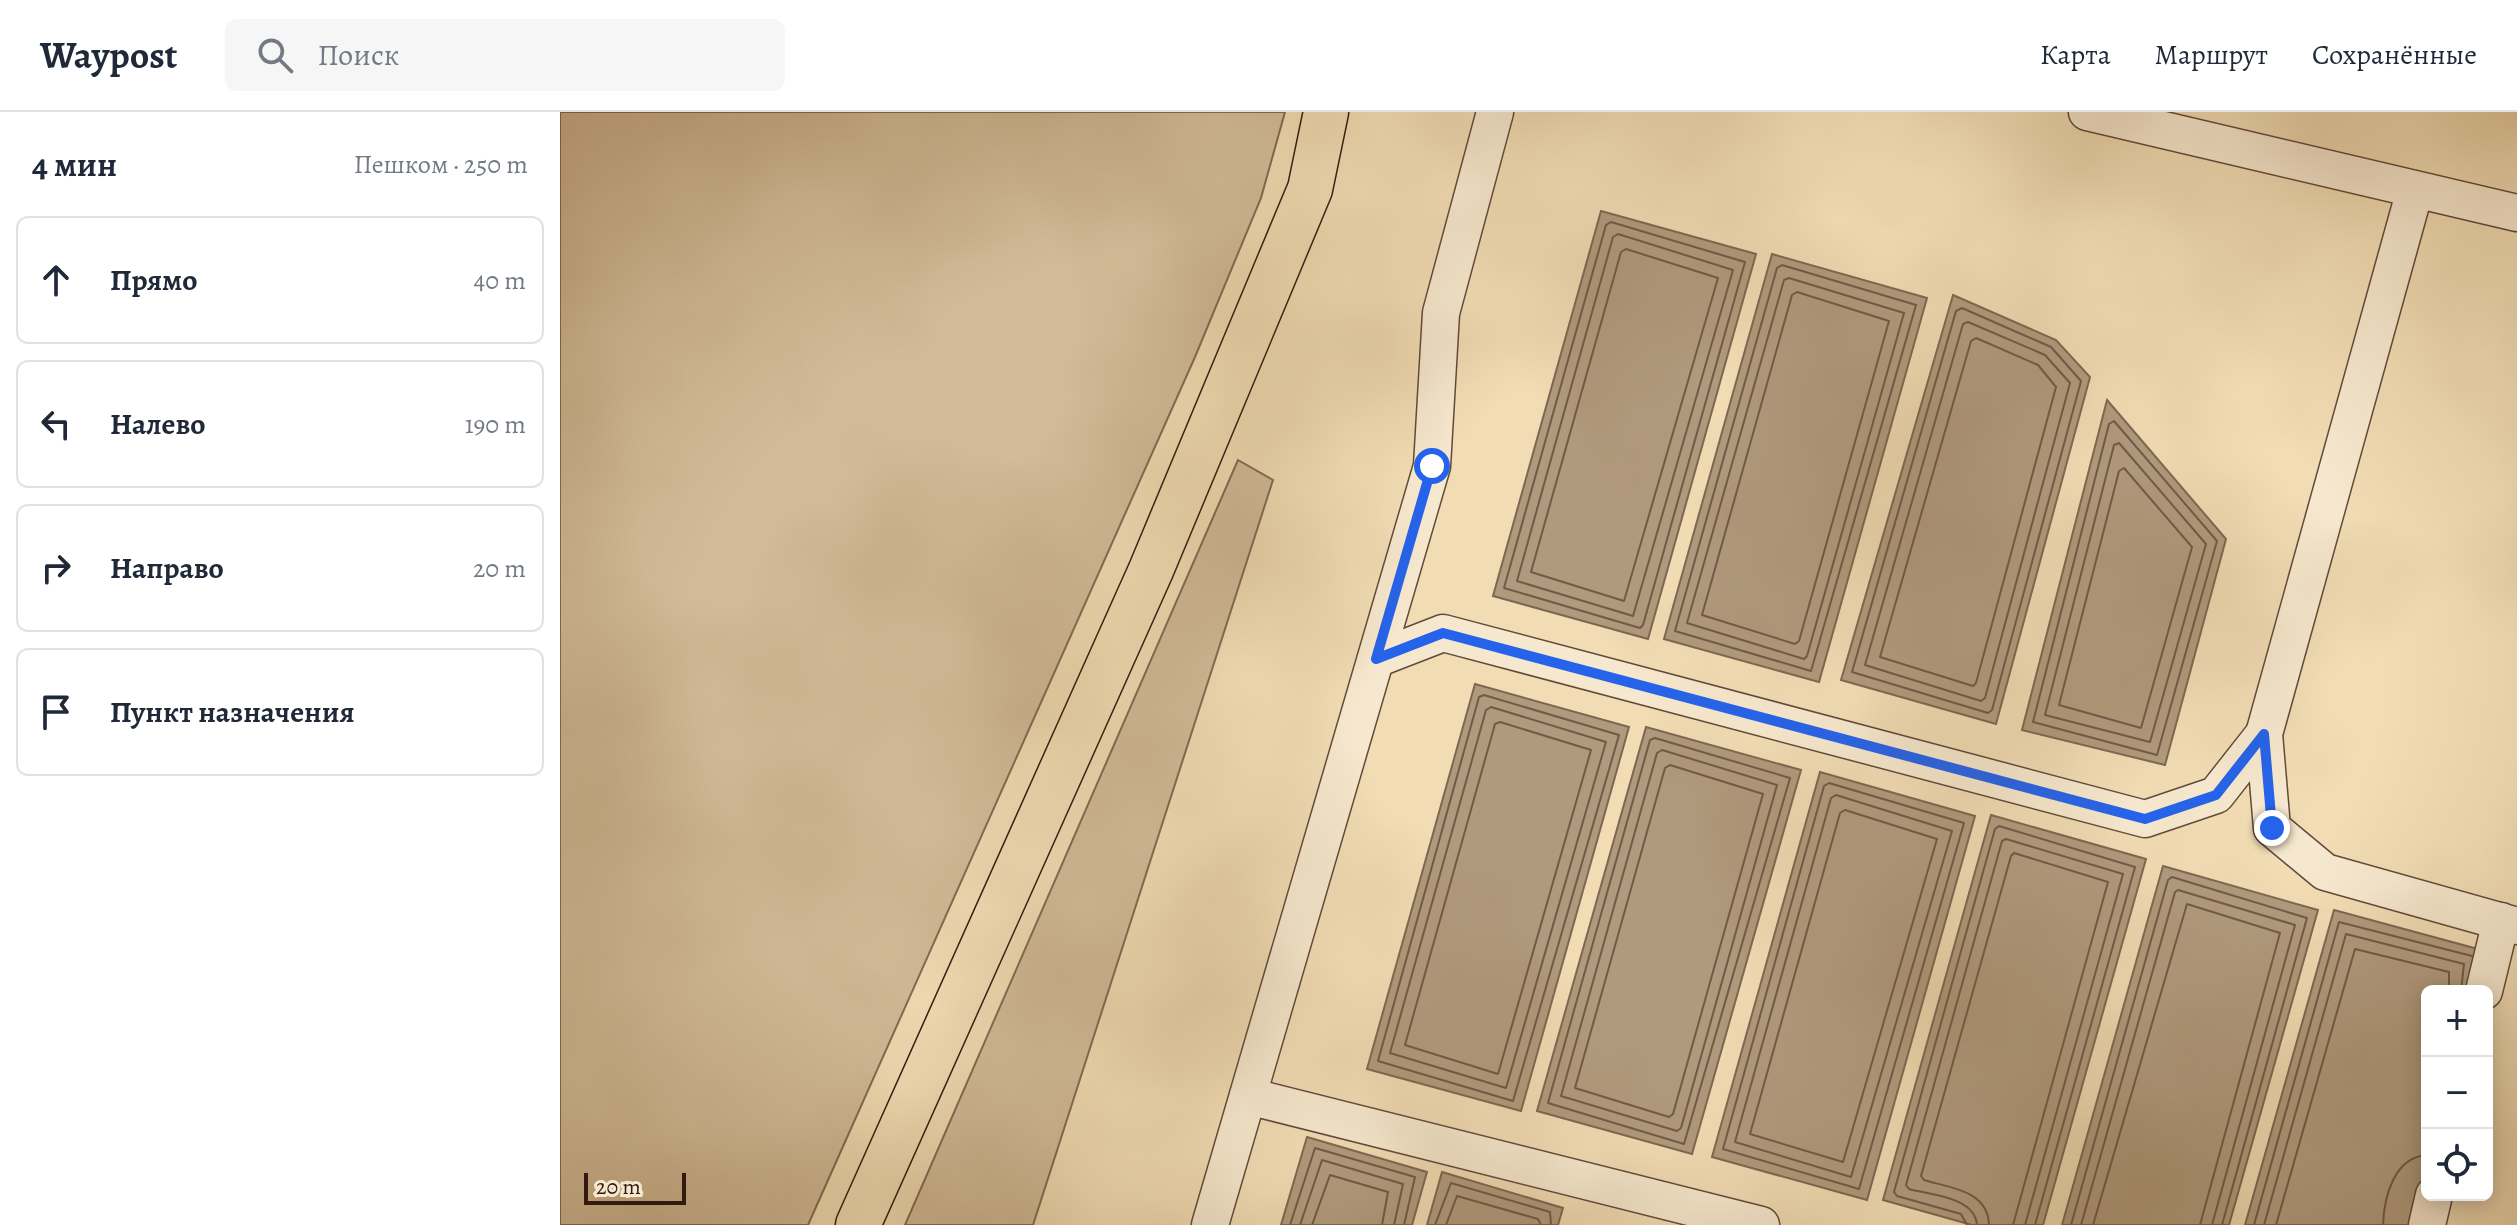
<!DOCTYPE html>
<html lang="ru">
<meta charset="utf-8">
<style>
:root{--surface:#fff;--page:#f6f6f7;--text:#1f2937;--muted:#747a83;--line:#e0e1e3}
body{margin:0;font-family:Alegreya,serif;background:var(--page);color:var(--text)}
.controls{position:absolute;right:24px;bottom:24px;display:grid;overflow:hidden;border-radius:12px;box-shadow:0 4px 20px #0003}
.controls button{width:72px;height:72px;display:grid;place-items:center;padding:0;border:0;border-bottom:2px solid var(--line);background:var(--surface);color:var(--text);font:40px sans-serif}
.scale{position:absolute;left:24px;bottom:20px;width:102px;box-sizing:border-box;padding-left:8px;border:4px solid #321a11;border-top:0;font-size:22px;line-height:28px;white-space:nowrap;color:#321a11;-webkit-text-stroke:6px #f6e8ce;paint-order:stroke}
.stop{position:absolute;width:24px;height:24px;margin:-18px;border:6px solid #2563eb;border-radius:50%;background:#fff}
.stop.end{background:#2563eb;border-color:#fff;box-shadow:0 2px 8px #0008}
.list{margin:0;padding:0;list-style:none}
h2{display:flex;justify-content:space-between;align-items:center;height:104px;margin:0;padding:0 32px;font-size:34px}
h2 small{font-size:26px;font-weight:400;color:var(--muted)}
.list li{display:grid;grid-template-columns:52px 1fr auto;gap:24px;align-items:center;box-sizing:border-box;height:128px;margin:0 16px 16px;padding:0 16px;border:2px solid var(--line);border-radius:12px}
.list b{display:block;font-size:30px;white-space:nowrap}
.list em{font-size:26px;font-style:normal;color:var(--muted)}
.icon{flex:none;width:44px;height:44px;fill:none;stroke:currentColor;stroke-width:2;stroke-linecap:round;stroke-linejoin:round}
.map{position:relative;flex:none;width:1957px;height:1113px;overflow:hidden}
header{display:flex;align-items:center;gap:48px;box-sizing:border-box;height:112px;padding:0 40px;background:var(--surface);border-bottom:2px solid var(--line)}
header strong{font-size:38px}
nav{display:flex;gap:44px;margin-inline-start:auto;font-size:28px}
.search{width:560px;height:72px;background:var(--page);display:flex;align-items:center;gap:20px;box-sizing:border-box;padding:0 28px;border-radius:12px;color:var(--muted);font-size:30px}
main{display:flex}
aside{flex:1;background:var(--surface)}
.map>svg:first-child{display:block}
.green{fill:#d1bb98;stroke:#826a54;stroke-width:2}
.water{fill:#b09a7d;stroke:#7e6752;stroke-width:2}
.lines{fill:none;stroke-linecap:round;stroke-linejoin:round}
.shore{stroke:#715a47;stroke-width:2}
.minor-casing{stroke:#624a3a;stroke-width:39}
.major-casing{stroke:#321a11;stroke-width:47}
.minor{stroke:#f6e8ce;stroke-width:36}
.major{stroke:#f1dcb4;stroke-width:44}
.route{stroke:#2563eb;stroke-width:10}
</style>
<header>
<strong>Waypost</strong>
<div class="search"><svg class="icon" aria-label="search" viewBox="0 0 24 24"><circle cx="10" cy="10" r="6"/><path d="M15 15l6 6"/></svg>Поиск</div>
<nav><a>Карта</a><a>Маршрут</a><a>Сохранённые</a></nav>
</header>
<main>
<aside>
<h2>4 мин<small>Пешком · 250 m</small></h2>
<ul class="list">
<li><svg class="icon" aria-label="ahead" viewBox="0 0 24 24"><path d="M12 20V5M6 11l6-6 6 6"/></svg><div><b>Прямо</b></div><em>40 m</em></li>
<li><svg class="icon" aria-label="left" viewBox="0 0 24 24"><path d="M17 20v-9H6M10 6l-5 5 5 5"/></svg><div><b>Налево</b></div><em>190 m</em></li>
<li><svg class="icon" aria-label="right" viewBox="0 0 24 24"><path d="M7 20v-9h11M14 6l5 5-5 5"/></svg><div><b>Направо</b></div><em>20 m</em></li>
<li><svg class="icon" aria-label="arrive" viewBox="0 0 24 24"><path d="M6 21V4h12l-3 4 3 4H6"/></svg><div><b>Пункт назначения</b></div></li>
</ul>
</aside>
<div class="map">
<svg width="1957" height="1113" viewBox="0 0 1957 1113">
<rect width="100%" height="100%" fill="#f1dcb4"/>
<filter id="stains"><feTurbulence type="fractalNoise" baseFrequency=".0025" numOctaves="4"/><feColorMatrix values="0 0 0 0 .2 0 0 0 0 .09 0 0 0 0 .02 0 0 0 .5 -.17"/></filter>
<radialGradient id="worn" r=".72"><stop offset=".6" stop-color="#630" stop-opacity="0"/><stop offset="1" stop-color="#630" stop-opacity=".3"/></radialGradient>
<!-- green -->
<g class="green">
<path d="M 0,0 L 725,0 L 701,86 L 635,245 L 248,1113 L 0,1113 Z"/>
<path d="M 678,348 L 713,368 L 473,1113 L 345,1113 Z"/>
</g>
<!-- water -->
<g class="water">
<path d="M 1041,99 L 1196,142 L 1088,527 L 933,484 Z"/>
<path d="M 1212,142 L 1367,186 L 1259,570 L 1104,527 Z"/>
<path d="M 1393,183 L 1496,228 L 1530,265 L 1436,612 L 1281,568 Z"/>
<path d="M 1547,288 L 1666,427 L 1605,653 L 1462,618 Z"/>
<path d="M 915,572 L 1069,615 L 961,999 L 807,957 Z"/>
<path d="M 1086,615 L 1241,658 L 1132,1042 L 977,999 Z"/>
<path d="M 1260,660 L 1415,704 L 1307,1088 L 1152,1045 Z"/>
<path d="M 1431,703 L 1586,747 L 1483,1113 L 1412,1113 L 1323,1088 Z"/>
<path d="M 1603,754 L 1758,798 L 1669,1113 L 1502,1113 Z"/>
<path d="M 1774,798 L 1929,840 L 1918,879 L 1867,879 L 1867,1061 L 1852,1113 L 1685,1113 Z"/>
<path d="M 747,1025 L 867,1060 L 852,1113 L 721,1113 Z"/>
<path d="M 882,1060 L 1003,1096 L 998,1113 L 867,1113 Z"/>
</g>
<g class="lines">
<!-- shore -->
<g class="shore">
<path d="M 1051,110 L 1185,150 L 1083,513 L 1080,516 L 944,476 L 1046,113 Z"/>
<path d="M 1058,122 L 1173,158 L 1073,504 L 957,469 L 1053,125 Z"/>
<path d="M 1066,137 L 1158,166 L 1064,489 L 971,460 L 1061,140 Z"/>
<path d="M 1222,153 L 1356,193 L 1251,559 L 1115,519 L 1217,156 Z"/>
<path d="M 1229,166 L 1344,201 L 1247,544 L 1244,547 L 1127,511 L 1224,168 Z"/>
<path d="M 1237,180 L 1329,209 L 1239,529 L 1235,532 L 1142,503 L 1232,183 Z"/>
<path d="M 1402,196 L 1491,235 L 1521,269 L 1432,598 L 1428,601 L 1292,560 L 1396,199 Z"/>
<path d="M 1408,210 L 1485,243 L 1510,271 L 1425,586 L 1421,589 L 1305,553 L 1403,212 Z"/>
<path d="M 1416,226 L 1478,253 L 1496,275 L 1416,571 L 1413,574 L 1320,545 L 1411,229 Z"/>
<path d="M 1554,309 L 1657,429 L 1597,643 L 1473,610 L 1549,312 Z"/>
<path d="M 1559,331 L 1646,432 L 1590,630 L 1485,603 L 1554,333 Z"/>
<path d="M 1564,356 L 1632,435 L 1581,616 L 1499,593 L 1559,359 Z"/>
<path d="M 924,583 L 1059,623 L 953,989 L 818,949 L 919,585 Z"/>
<path d="M 931,595 L 1046,630 L 946,976 L 830,941 L 926,598 Z"/>
<path d="M 940,610 L 1031,638 L 938,962 L 845,933 L 935,612 Z"/>
<path d="M 1095,626 L 1230,666 L 1124,1032 L 988,991 L 1090,628 Z"/>
<path d="M 1102,638 L 1217,673 L 1121,1016 L 1117,1019 L 1001,984 L 1097,641 Z"/>
<path d="M 1110,653 L 1203,682 L 1113,1002 L 1109,1005 L 1015,976 L 1105,656 Z"/>
<path d="M 1269,671 L 1404,711 L 1299,1077 L 1163,1037 L 1264,674 Z"/>
<path d="M 1276,683 L 1392,719 L 1291,1065 L 1175,1030 L 1271,686 Z"/>
<path d="M 1285,698 L 1377,727 L 1283,1050 L 1190,1022 L 1280,701 Z"/>
<path d="M 730,1113 L 755,1036 L 855,1065 L 844,1113"/>
<path d="M 740,1113 L 762,1048 L 843,1072 L 834,1113"/>
<path d="M 752,1113 L 770,1063 L 828,1080 L 822,1113"/>
<path d="M 875,1113 L 891,1071 L 990,1100 L 991,1113"/>
<path d="M 886,1113 L 897,1084 L 978,1107 L 981,1113"/>
<path d="M 1407,1113 L 1401,1102 L 1337,1084 L 1334,1080 L 1435,717 L 1439,714 L 1575,755 L 1475,1113"/>
<path d="M 1417,1113 C 1415,1085 1371,1083 1349,1077 L 1346,1073 L 1442,729 L 1446,727 L 1563,762 L 1465,1113"/>
<path d="M 1429,1113 C 1428,1078 1390,1076 1364,1068 L 1361,1064 L 1451,744 L 1454,741 L 1548,770 L 1453,1113"/>
<path d="M 1511,1113 L 1608,768 L 1612,765 L 1747,806 L 1662,1113"/>
<path d="M 1521,1113 L 1615,780 L 1618,778 L 1735,813 L 1652,1113"/>
<path d="M 1533,1113 L 1627,792 L 1720,821 L 1640,1113"/>
<path d="M 1694,1113 L 1779,810 L 1912,844"/>
<path d="M 1704,1113 L 1786,822 L 1904,852 L 1901,879"/>
<path d="M 1716,1113 L 1795,837 L 1889,860 L 1889,879"/>
<path d="M 1823,1113 C 1824,1085 1834,1045 1867,1043"/>
</g>
<defs>
<g id="minor">
<path d="M 1527,0 L 1957,101"/>
<path d="M 1855,78 L 1704,622 L 1712,716 L 1765,760 L 1957,814"/>
<path d="M 816,547 L 883,521 L 1585,707 L 1656,683 L 1704,622"/>
<path d="M 1924,879 L 1941,809"/>
<path d="M 688,984 L 1201,1113"/>
<path d="M 650,1113 L 872,354 L 881,201 L 935,0"/>
<path d="M 1867,1113 L 1874,1083"/>
</g>
<path id="major" d="M 298,1113 L 591,458 L 750,77 L 766,0"/>
</defs>
<!-- minor casing -->
<use href="#minor" class="minor-casing"/>
<!-- major casing -->
<use href="#major" class="major-casing"/>
<!-- minor -->
<use href="#minor" class="minor"/>
<!-- major -->
<use href="#major" class="major"/>
</g>
<g class="lines">
<!-- route -->
<path class="route" d="M 872,354 L 816,547 L 883,521 L 1585,707 L 1656,683 L 1704,622 L 1712,716"/>
</g>
<rect width="100%" height="100%" filter="url(#stains)"/>
<rect width="100%" height="100%" fill="url(#worn)"/>
</svg>
<div class="controls">
<button>+</button>
<button>−</button>
<button><svg class="icon" aria-label="locate" viewBox="0 0 24 24"><circle cx="12" cy="12" r="6"/><path d="M12 2v4M12 18v4M2 12h4M18 12h4"/></svg></button>
</div>
<div class="scale">20 m</div>
<div class="stop" style="left:872px;top:354px"></div>
<div class="stop end" style="left:1712px;top:716px"></div>
</div>
</main>
